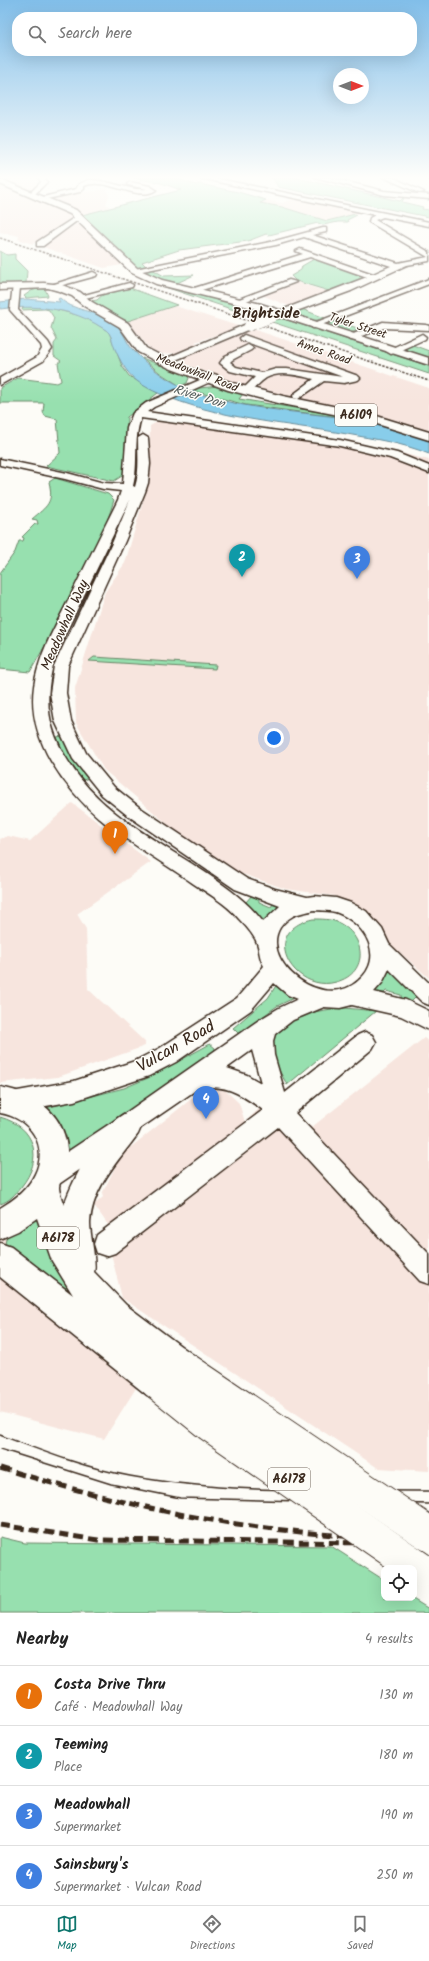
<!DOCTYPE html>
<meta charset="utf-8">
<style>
:root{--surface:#fff;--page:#f6f6f6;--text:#222;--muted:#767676;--line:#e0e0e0;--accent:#0f766e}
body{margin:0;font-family:Kalam,sans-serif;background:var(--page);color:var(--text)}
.controls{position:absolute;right:12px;bottom:12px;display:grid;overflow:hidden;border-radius:8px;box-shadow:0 4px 16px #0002}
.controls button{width:36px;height:36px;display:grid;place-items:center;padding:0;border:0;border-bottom:1px solid var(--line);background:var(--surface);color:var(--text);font:20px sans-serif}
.compass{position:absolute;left:333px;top:68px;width:36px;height:36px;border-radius:50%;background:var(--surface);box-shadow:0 4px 16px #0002;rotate:90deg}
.you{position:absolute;left:274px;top:738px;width:14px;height:14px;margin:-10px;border:3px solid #fff;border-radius:50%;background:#1a73e8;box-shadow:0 0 0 6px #1a73e833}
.badge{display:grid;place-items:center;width:26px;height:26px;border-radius:50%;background:var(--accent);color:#fff;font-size:13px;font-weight:700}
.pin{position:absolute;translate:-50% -33px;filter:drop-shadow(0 1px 2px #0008)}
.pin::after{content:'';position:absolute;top:21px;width:14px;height:12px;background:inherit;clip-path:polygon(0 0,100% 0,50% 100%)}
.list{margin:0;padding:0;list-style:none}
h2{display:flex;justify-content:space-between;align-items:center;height:52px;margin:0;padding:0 16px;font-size:17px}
h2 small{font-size:13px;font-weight:400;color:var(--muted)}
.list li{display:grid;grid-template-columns:26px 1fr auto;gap:12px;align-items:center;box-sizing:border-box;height:60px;padding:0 16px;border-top:1px solid var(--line)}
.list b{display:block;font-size:15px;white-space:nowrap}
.list p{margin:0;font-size:13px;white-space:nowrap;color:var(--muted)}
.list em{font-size:13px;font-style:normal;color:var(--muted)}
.icon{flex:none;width:22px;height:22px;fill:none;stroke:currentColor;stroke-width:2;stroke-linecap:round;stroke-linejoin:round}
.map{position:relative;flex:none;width:429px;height:1613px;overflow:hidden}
.search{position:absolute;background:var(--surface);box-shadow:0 4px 16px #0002;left:12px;right:12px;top:12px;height:44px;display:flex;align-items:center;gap:10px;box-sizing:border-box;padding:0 14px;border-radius:16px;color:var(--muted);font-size:15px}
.sheet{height:292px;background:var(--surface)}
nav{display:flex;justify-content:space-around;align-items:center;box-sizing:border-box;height:56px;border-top:1px solid var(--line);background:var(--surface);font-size:11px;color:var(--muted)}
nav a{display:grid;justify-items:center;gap:2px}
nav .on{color:var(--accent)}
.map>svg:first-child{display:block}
.built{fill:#f7e5de}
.green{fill:#97e0af;stroke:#698566}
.water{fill:#88cdea;stroke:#698c98}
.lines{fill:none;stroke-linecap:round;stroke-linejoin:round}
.minor-casing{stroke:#3b2a1e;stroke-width:3}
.major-casing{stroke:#3b2a1e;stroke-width:3}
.minor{fill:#fdfcf7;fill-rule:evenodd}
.major{fill:#fdfcf7;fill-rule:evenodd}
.tram{stroke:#3b2a1e;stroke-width:1.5}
.rail-far1{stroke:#3b2a1e;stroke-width:1.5;stroke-dasharray:2.5 1.5;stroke-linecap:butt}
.rail{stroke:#3b2a1e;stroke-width:5;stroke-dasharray:10 5;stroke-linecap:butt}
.minor-bridge-casing{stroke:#3b2a1e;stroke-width:11;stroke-linecap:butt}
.major-bridge-casing{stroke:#3b2a1e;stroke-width:36;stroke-linecap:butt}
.minor-bridge{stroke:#fdfcf7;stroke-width:10}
.major-bridge{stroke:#fdfcf7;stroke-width:34}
.labels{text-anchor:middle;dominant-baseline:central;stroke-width:3;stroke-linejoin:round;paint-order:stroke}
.far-street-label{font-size:12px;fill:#3b2a1e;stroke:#fdfcf7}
.far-water-label{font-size:13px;font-style:italic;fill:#525b5b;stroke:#fdfcf7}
.shield{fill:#fdfcf7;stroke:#75695f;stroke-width:1}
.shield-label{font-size:13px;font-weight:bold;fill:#3b2a1e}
.street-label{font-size:14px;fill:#3b2a1e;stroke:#fdfcf7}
.far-district-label{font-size:15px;font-weight:bold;fill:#3b2a1e;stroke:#fdfcf7}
.near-street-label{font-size:17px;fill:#3b2a1e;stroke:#fdfcf7}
</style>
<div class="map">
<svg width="429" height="1613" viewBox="0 0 429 1613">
<rect width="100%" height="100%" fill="#fdfcf7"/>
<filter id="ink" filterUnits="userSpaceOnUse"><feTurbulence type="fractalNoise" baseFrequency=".025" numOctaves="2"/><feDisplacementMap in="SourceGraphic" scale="8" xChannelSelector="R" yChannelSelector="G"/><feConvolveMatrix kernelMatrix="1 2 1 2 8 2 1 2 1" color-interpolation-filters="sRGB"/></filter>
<g filter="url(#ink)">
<!-- built -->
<g class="built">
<path d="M 0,177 L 33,177 L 37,182 L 32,192 L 45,198 L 107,189 L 109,196 L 106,204 L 110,207 L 75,217 L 33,244 L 18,239 L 19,236 L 0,232 Z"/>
<path d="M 295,198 L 362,212 L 327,221 L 282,207 L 259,203 L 266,200 L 282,203 Z"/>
<path d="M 80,222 L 100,245 L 122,265 L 104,268 L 40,246 Z"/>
<path d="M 293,281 L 331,293 L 291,307 L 257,293 Z"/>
<path d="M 175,306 L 241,327 L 195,342 L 200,344 L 247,327 L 429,388 L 429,432 L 372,415 L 290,399 L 247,387 L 187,365 L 183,361 L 184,357 L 173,353 L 161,354 L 149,348 L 128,321 Z"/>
<path d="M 171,414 L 372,446 L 429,460 L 429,978 L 335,896 L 286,889 L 240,873 L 179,834 L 104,770 L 76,723 L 75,688 L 105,592 L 125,563 L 149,481 L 150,426 Z"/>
<path d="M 72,803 L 151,862 L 77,914 L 86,929 L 88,989 L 145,1042 L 145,1046 L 58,1077 L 0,1083 L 0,839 L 8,836 L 30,841 Z"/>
<path d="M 424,1038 L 429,1042 L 429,1471 L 378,1468 L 122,1298 L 107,1237 L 113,1232 L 94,1205 L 103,1197 L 102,1194 L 121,1155 L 200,1092 L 213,1088 L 226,1091 L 239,1103 L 245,1122 L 270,1098 L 312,1127 Z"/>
<path d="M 0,1227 L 23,1250 L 136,1388 L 104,1439 L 0,1412 Z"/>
</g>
<!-- green -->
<g class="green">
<path d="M 150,177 L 174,178 L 196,185 L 199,184 L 238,192 L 266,200 L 260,203 L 282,207 L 327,221 L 355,214 L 357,215 L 347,220 L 348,222 L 338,222 L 323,225 L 318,223 L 269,235 L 266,234 L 248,241 L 179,250 L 142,262 L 147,267 L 137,268 L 82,215 L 181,190 L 161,183 L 134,178 Z"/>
<path d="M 272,177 L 293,177 L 400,201 L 405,196 L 402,202 L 423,207 L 422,209 L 429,210 L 429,217 L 278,187 Z"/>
<path d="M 0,251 L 7,255 L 15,254 L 15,259 L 27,271 L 26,283 L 0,286 Z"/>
<path d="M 314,259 L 365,277 L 332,292 L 296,281 L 291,276 L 301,270 L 302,266 Z"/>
<path d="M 152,269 L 164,276 L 194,275 L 175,284 L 142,272 Z"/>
<path d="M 164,285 L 237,304 L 265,313 L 266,317 L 261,319 L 162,286 Z"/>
<path d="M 127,287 L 177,305 L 128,321 L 115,316 L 91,301 L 97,300 L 106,292 Z"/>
<path d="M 40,288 L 45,289 L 48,296 L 26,298 L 24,296 L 31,291 Z"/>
<path d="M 23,306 L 50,308 L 85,317 L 103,328 L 109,332 L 122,366 L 129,376 L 158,393 L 127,417 L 125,469 L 122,476 L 114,481 L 46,466 L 60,453 L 57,419 L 45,416 L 43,412 L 44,403 L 0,403 L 0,388 L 18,378 L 57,383 L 61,381 L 58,363 L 61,361 L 54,356 L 54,344 L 57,340 L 51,328 L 54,318 L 49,310 L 45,309 L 22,310 Z"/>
<path d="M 299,308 L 325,318 L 312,321 L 288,314 Z"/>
<path d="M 275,319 L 284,319 L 429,366 L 429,374 L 269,321 Z"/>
<path d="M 330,320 L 361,329 L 350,333 L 319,325 Z"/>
<path d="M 410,344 L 429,351 L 429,359 L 399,350 Z"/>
<path d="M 142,358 L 186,375 L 189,378 L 187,383 L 180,386 L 160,373 Z"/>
<path d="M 218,386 L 243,394 L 239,399 L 338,415 L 367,421 L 246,405 L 193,391 L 200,388 Z"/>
<path d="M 55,478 L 108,494 L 114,500 C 96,561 61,617 30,672 L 0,669 L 0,573 L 15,552 L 19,541 L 23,541 L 24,538 L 22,537 L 35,524 L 38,524 L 37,520 L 32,519 C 47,506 54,503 49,482 Z"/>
<path d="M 94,657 L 216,665 L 215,669 L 89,661 Z"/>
<path d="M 62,736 L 66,741 L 89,778 L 83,780 L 64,754 L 57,737 Z"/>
<path d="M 252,895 L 259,899 L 259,902 L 271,907 L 273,904 L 284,907 L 267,924 L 246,902 Z"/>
<path d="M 313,919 C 321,919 330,919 337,922 C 366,935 370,973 336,982 C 294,994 257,931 313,919 Z"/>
<path d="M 386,965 L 419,994 L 411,1002 L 401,999 L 401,995 L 386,991 L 384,993 L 370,991 Z"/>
<path d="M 279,981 L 298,996 L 277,1006 L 239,1034 L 233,1028 L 268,998 Z"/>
<path d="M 345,1008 L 376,1011 L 287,1085 C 283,1076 272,1060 271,1051 C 268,1017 321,1009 345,1008 Z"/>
<path d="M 210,1044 L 215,1048 L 214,1053 L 104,1127 L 73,1153 L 60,1149 L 42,1109 L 124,1088 L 148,1078 Z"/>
<path d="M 0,1117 C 36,1127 44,1159 21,1187 C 15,1194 10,1201 0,1204 Z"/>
<path d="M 37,1211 L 77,1294 L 73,1298 L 5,1244 L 8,1229 Z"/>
<path d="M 0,1537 L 25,1543 L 331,1546 L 384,1580 L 384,1598 L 411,1598 L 429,1609 L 429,1613 L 0,1613 Z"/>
</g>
<!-- water -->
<path class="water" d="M 60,298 C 71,311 97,310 114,323 C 124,331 125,341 133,350 C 142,360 161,376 173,382 C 223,411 308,411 365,421 C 387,425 409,433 429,441 L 429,454 C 403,443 374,439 347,434 C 284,423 217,419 158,393 C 134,382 126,374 115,349 C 113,345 112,337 109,333 C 106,329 100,327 96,324 C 66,307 34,305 0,309 L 0,302 L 26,299 L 60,302 L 58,299 Z"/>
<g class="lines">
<defs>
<g id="minor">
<path d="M 38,177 L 44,177 L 47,182 L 34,195 L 30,195 L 30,193 L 41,182 Z"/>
<path d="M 195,177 L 209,177 L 429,222 L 429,226 L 383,217 L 375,220 L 429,252 L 429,261 L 407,265 L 351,291 L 272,320 L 268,317 L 269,315 L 367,277 L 310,257 L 195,292 L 189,292 L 188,290 L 303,254 L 296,251 L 300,249 L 373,274 L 391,266 L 304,237 L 276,245 L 132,273 L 131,271 L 135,269 L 275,241 L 323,228 L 326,228 L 326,232 L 312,235 L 398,263 L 428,257 L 369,222 L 370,218 L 375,215 Z"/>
<path d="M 315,177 L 328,177 L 384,191 L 429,195 L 429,199 L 384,195 Z"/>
<path d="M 383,177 L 392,177 L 424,192 L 419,193 Z"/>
<path d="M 429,177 L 429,180 L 426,178 L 426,177 Z"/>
<path d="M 88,180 C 109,179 127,191 147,189 L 128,185 L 127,184 L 130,182 L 150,186 L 156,190 C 137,203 107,176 84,186 L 84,189 L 80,192 L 42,200 L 39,198 L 76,189 L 79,184 Z"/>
<path d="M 77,216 L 82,217 L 43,246 L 37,246 L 37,242 Z"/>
<path d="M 93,272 L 97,274 L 96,276 L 52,288 L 48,286 Z"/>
<path d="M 429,279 L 429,284 L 316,327 L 313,328 L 309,325 Z"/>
<path d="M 289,280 L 296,282 L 241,303 L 235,303 L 234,301 Z"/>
<path d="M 129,283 L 133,285 L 132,287 L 81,299 L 77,297 Z"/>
<path d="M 13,285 L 16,285 L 20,287 L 18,310 L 48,342 L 52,349 L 43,361 L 0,385 L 0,378 L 37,357 L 42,349 L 41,345 L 10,310 Z"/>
<path d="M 383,322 L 426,325 L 429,326 L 429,330 L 384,328 L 350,340 L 346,337 Z"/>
<path d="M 249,323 L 253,326 L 252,328 L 166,364 L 160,364 L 158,362 Z"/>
<path d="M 422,334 L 426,337 L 425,339 L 394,353 L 391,354 L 386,351 Z"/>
<path d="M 244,335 L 358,376 L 360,378 L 358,380 L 344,383 L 324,381 L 298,399 L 294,398 L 293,396 L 294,394 L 314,379 C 300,376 280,370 266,378 C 260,382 255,388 249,393 L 243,393 L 241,391 L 255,377 L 230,371 L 220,363 L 225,356 L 248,345 L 253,348 L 251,350 L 232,360 L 230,362 L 236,367 L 262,373 L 276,369 L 287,369 L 343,377 L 241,340 L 240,338 Z"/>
<path d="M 214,374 L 217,375 L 219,377 L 217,379 L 154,407 L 147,412 L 340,440 L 397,453 L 429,466 L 429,473 L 390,458 L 340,446 L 141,418 C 133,440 139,464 133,486 L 135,487 C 140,472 138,454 138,438 L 143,435 L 148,438 L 150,464 L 148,483 L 145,492 L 125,541 L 68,666 L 66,693 L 71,721 L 86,753 L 114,787 L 139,807 L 247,879 L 275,889 L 307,897 L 314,896 L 336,898 L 351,903 L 366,911 L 382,929 L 389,944 L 429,983 L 429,1005 L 422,1002 L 389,969 L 382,983 L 374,992 L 406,1000 L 429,1011 L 429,1030 L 401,1016 L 352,1005 L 340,1008 L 324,1007 L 293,1020 L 275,1034 L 273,1041 L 274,1055 L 285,1093 L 358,1035 L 365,1032 L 372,1035 L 376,1042 L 372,1049 L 295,1113 L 429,1254 L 429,1284 L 420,1281 L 278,1127 L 115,1253 L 106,1256 L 97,1253 L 94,1244 L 97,1235 L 263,1110 C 240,1094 228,1084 199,1088 L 56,1186 L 48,1190 L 40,1186 L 36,1178 L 40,1170 L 120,1117 L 259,1020 L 279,1008 L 298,999 L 288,995 L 274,983 L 251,1010 L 176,1062 L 149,1076 L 74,1101 L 12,1112 L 4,1109 L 1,1102 L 4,1095 L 12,1092 L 74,1081 L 135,1061 L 160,1048 L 237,998 L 264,966 C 259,958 260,951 257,943 C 254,935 245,925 239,919 C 227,904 209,894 194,884 C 137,844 89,824 51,761 C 35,733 28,704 37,672 C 43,647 56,625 67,603 C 84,568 101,534 118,500 L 121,491 L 103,489 L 65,479 L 0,465 L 0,459 L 67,473 L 104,483 L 123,484 L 127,428 L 133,413 L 146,403 ZM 130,500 L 113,541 L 54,666 L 50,693 L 55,721 L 73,759 L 102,795 L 127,815 L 235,889 L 280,906 L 263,922 C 248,902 229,889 209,875 C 159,841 101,815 68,761 C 44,723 44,693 57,651 ZM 314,910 C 322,911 331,910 338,913 C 366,924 385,958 359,980 C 318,1018 242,945 293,916 C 299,913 308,912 314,910 ZM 252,1050 L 261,1083 L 247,1075 L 227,1068 Z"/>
</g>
<g id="major">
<path d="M 0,179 L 76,210 L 138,269 L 162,280 L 261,304 L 429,358 L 429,365 L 253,308 L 156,284 L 132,273 L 70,214 L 0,184 Z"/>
<path d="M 44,283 L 62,285 L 80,292 L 92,302 L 128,323 L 146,348 L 177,364 L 236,384 L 283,396 L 367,413 L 429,432 L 429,440 L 364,420 L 282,404 L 228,390 L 169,368 L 138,352 L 120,327 L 84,306 L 72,296 L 59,291 L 48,288 L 0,290 L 0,284 Z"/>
<path d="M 0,1087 C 40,1094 71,1119 67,1163 C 66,1172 60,1179 59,1187 C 59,1192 62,1200 64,1205 C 73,1179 102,1122 128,1112 L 138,1116 L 142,1125 L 138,1134 C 118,1161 92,1188 90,1223 C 90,1235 97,1264 94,1272 L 126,1305 L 186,1350 L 190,1362 L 186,1374 L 174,1378 L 176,1383 L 171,1395 L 159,1400 L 147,1395 L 0,1277 L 0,1243 L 11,1247 L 73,1295 L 52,1261 L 37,1218 L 18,1231 L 0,1239 L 0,1208 C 14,1200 28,1189 35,1174 C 49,1145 30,1118 0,1113 Z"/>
</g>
</defs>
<!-- minor casing -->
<use href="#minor" class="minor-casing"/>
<!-- major casing -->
<use href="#major" class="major-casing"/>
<!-- minor -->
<use href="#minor" class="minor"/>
<!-- major -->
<use href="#major" class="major"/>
<!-- tram -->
<g class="tram">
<path d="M 0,1435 C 42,1451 85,1468 130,1476 C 228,1494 329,1490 429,1491"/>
<path d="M 0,1449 L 111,1484 L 180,1498 L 429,1504"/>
</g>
<!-- rail-far1 -->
<path class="rail-far1" d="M 0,238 L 429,381"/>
<!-- rail -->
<g class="rail">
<path d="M 0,1468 C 68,1488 136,1507 206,1519 C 280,1532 355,1537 429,1543"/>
<path d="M 0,1525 L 98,1540 L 371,1543"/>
</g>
<defs>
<path id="minor-bridge" d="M 249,326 L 272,317"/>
<g id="major-bridge">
<path d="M 174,1362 L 429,1534"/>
<path d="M 159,1383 L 210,1424 L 421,1570"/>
</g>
</defs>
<!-- minor-bridge casing -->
<use href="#minor-bridge" class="minor-bridge-casing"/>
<!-- major-bridge casing -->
<use href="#major-bridge" class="major-bridge-casing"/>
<!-- minor-bridge -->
<use href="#minor-bridge" class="minor-bridge"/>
<!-- major-bridge -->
<use href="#major-bridge" class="major-bridge"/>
</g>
</g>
<!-- sky -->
<linearGradient id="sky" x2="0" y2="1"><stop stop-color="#81bee9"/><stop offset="0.44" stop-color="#fefefb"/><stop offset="1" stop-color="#fefefb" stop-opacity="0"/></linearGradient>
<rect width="429" height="403" fill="url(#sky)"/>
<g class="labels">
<!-- far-street labels -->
<g class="far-street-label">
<text transform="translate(358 326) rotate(18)">Tyler Street</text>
<text transform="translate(324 352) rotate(19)">Amos Road</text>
<text transform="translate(197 373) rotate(21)">Meadowhall Road</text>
</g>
<!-- far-water labels -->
<g class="far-water-label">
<text transform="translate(199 397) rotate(17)">River Don</text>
</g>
<!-- shield labels -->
<g class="shield">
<rect x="335" y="404" width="42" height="22" rx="3"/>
<rect x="37" y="1227" width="42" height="22" rx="3"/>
<rect x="268" y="1468" width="42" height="22" rx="3"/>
</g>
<g class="shield-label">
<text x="356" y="415">A6109</text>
<text x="58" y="1238">A6178</text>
<text x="289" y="1479">A6178</text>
</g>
<!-- street labels -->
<g class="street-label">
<text transform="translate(65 625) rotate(-66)">Meadowhall Way</text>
</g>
<!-- far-district labels -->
<g class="far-district-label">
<text x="266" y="314">Brightside</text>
</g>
<!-- near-street labels -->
<g class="near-street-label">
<text transform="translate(176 1047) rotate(-30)">Vulcan Road</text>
</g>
</g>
</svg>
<div class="controls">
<button><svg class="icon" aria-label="locate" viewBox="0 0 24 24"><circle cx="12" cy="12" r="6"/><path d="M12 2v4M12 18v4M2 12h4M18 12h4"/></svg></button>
</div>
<svg class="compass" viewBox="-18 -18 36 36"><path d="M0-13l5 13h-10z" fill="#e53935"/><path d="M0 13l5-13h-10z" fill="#767676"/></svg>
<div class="you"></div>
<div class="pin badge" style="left:115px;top:854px;background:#e8710a">1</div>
<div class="pin badge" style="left:242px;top:577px;background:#0f9aa8">2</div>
<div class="pin badge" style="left:357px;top:579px;background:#3f7fe0">3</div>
<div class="pin badge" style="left:206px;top:1119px;background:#3f7fe0">4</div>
<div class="search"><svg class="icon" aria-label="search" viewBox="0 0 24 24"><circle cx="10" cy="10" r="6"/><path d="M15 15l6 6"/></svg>Search here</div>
</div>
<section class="sheet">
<h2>Nearby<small>4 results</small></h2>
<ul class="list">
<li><span class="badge" style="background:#e8710a">1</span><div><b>Costa Drive Thru</b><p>Café · Meadowhall Way</p></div><em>130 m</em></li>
<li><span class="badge" style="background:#0f9aa8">2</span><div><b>Teeming</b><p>Place</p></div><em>180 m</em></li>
<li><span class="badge" style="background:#3f7fe0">3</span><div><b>Meadowhall</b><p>Supermarket</p></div><em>190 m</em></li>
<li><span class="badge" style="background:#3f7fe0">4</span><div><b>Sainsbury's</b><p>Supermarket · Vulcan Road</p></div><em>250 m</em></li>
</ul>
</section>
<nav>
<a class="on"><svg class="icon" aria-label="map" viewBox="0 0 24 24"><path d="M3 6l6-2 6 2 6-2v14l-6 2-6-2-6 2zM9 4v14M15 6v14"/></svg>Map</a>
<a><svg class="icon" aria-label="directions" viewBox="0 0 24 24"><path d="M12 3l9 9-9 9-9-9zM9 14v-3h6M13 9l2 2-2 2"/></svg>Directions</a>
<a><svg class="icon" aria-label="saved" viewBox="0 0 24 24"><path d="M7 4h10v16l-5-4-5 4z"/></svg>Saved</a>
</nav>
